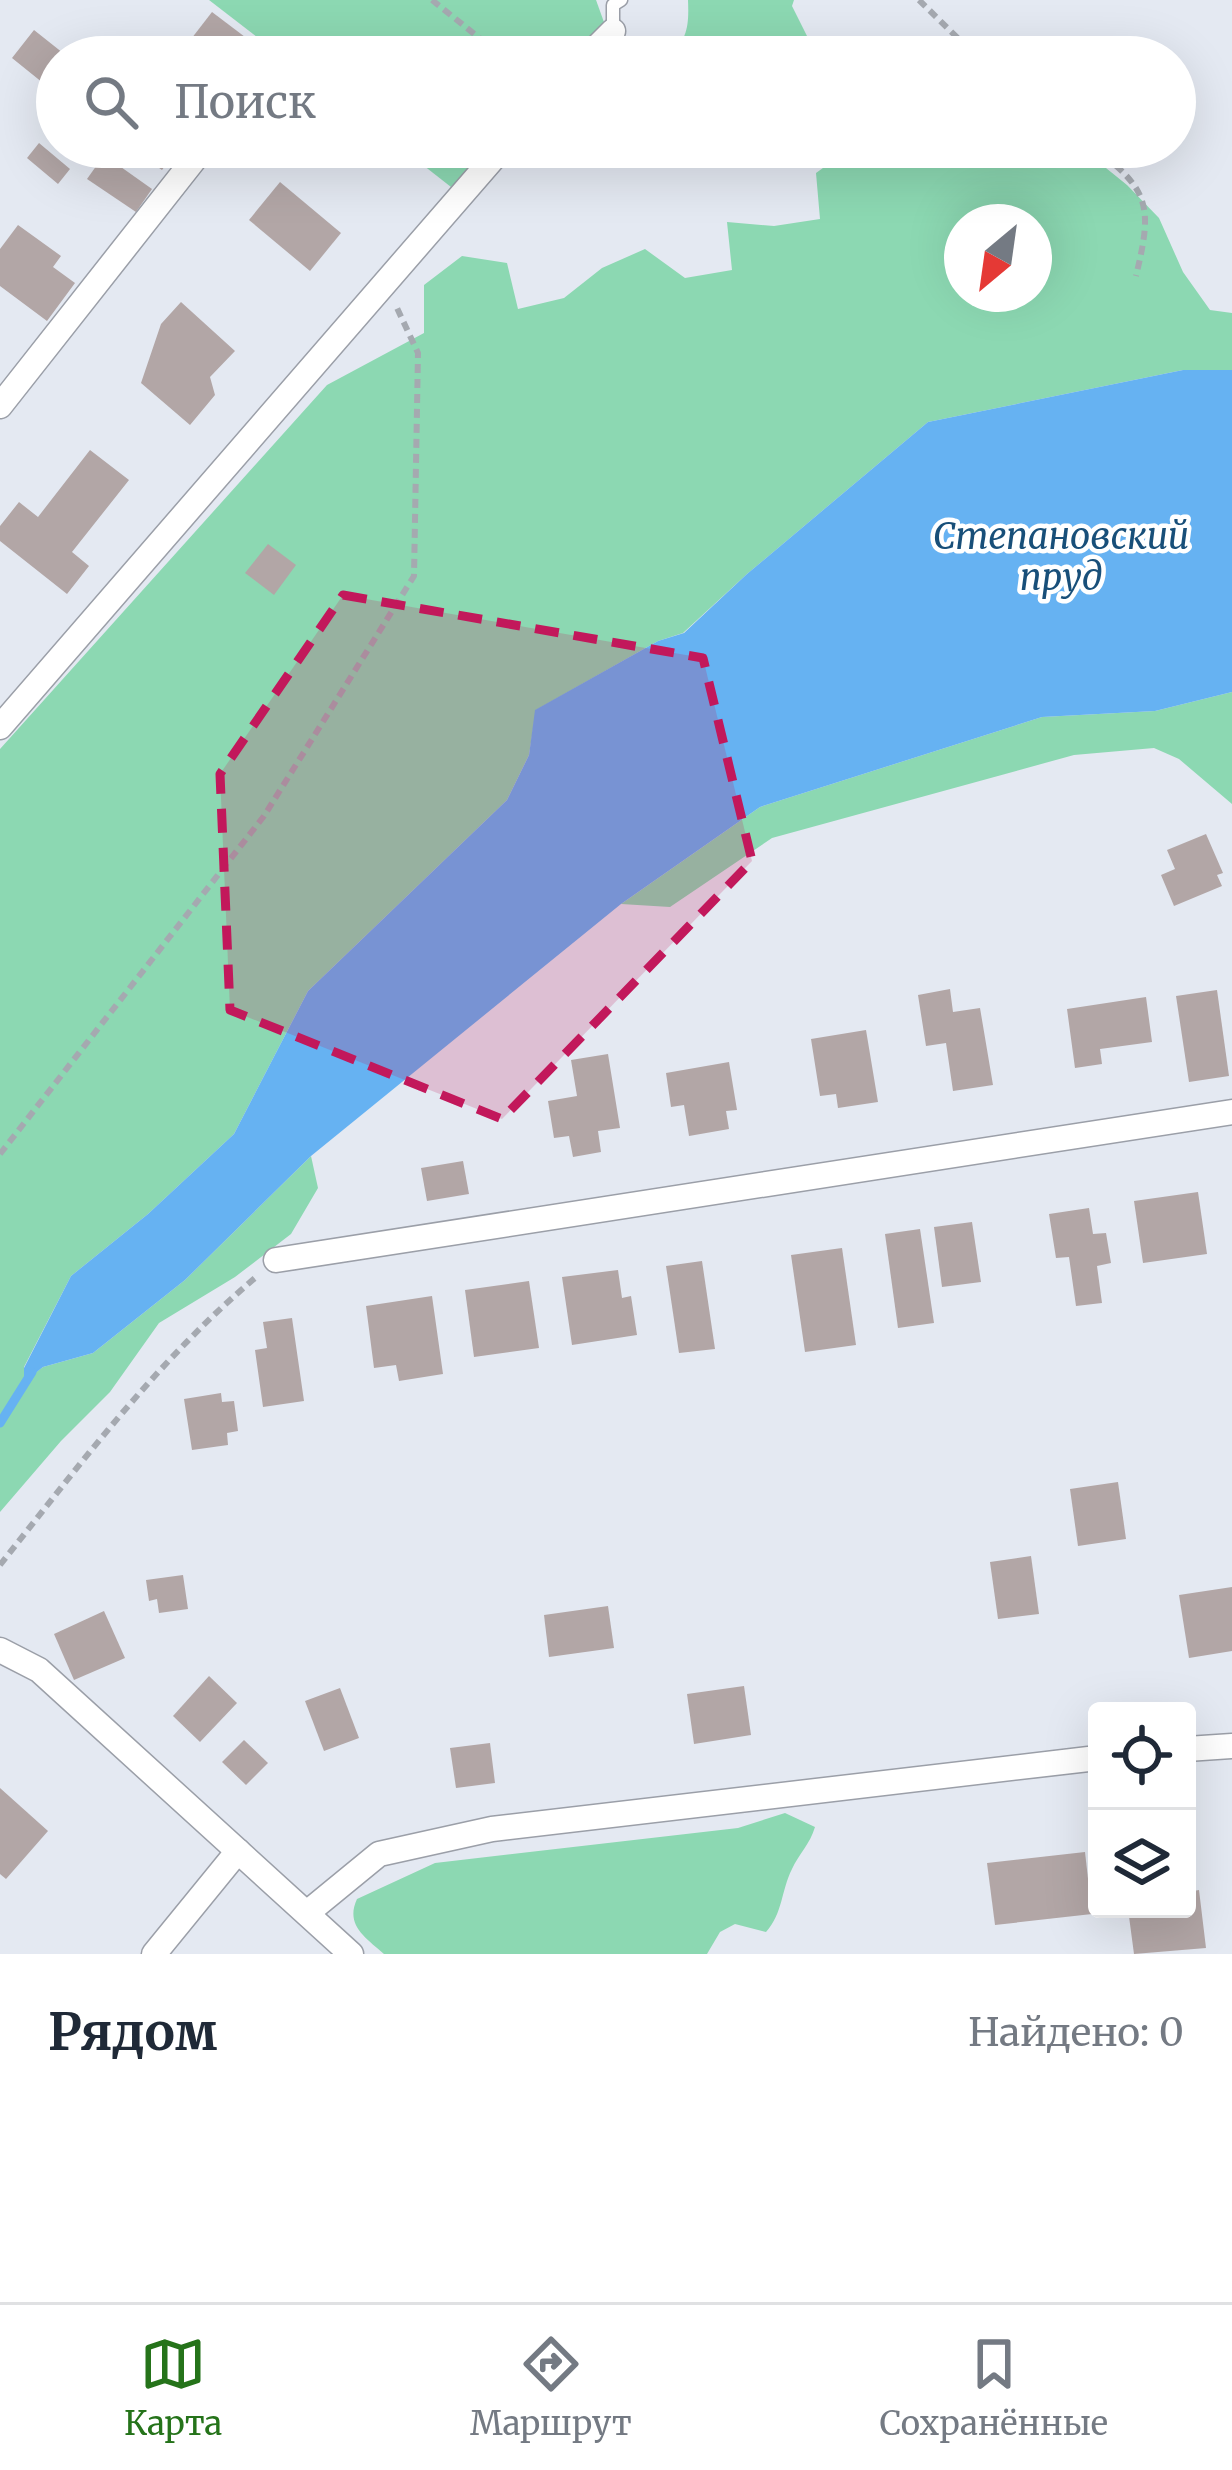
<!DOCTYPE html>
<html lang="ru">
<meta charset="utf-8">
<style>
:root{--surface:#fff;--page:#f2f2f3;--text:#1f2937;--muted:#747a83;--line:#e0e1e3;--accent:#25731a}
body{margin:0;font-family:Merriweather,serif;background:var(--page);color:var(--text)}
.controls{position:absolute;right:36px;bottom:36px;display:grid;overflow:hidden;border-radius:12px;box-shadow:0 12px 48px #0002}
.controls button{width:108px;height:108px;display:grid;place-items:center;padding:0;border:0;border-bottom:3px solid var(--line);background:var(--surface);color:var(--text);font:60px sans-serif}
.compass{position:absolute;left:944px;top:204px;width:108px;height:108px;border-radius:50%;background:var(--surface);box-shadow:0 12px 48px #0002;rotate:209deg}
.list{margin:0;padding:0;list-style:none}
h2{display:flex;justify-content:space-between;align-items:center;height:156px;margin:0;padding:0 48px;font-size:51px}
h2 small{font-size:39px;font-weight:400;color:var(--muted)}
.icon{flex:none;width:66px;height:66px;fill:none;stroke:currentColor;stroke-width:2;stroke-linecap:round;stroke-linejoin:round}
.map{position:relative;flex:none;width:1232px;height:1954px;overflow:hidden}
.search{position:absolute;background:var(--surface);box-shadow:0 12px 48px #0002;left:36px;right:36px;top:36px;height:132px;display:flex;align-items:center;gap:30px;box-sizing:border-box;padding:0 42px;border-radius:66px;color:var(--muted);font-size:45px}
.sheet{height:348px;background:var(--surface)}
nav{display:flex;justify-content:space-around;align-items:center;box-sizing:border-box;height:168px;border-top:3px solid var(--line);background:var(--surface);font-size:33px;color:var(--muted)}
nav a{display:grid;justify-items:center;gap:6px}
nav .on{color:var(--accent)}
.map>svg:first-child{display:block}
.green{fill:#8cd8b2;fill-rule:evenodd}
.water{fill:#66b2f2}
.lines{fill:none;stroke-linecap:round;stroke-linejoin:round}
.stream{stroke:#66b2f2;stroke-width:9}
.building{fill:#b2a6a6}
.lane-casing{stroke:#9b9fa8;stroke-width:15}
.street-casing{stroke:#9b9fa8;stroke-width:27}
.path{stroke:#a5a9b0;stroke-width:6;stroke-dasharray:9 6;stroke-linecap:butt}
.lane{stroke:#fff;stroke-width:12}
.street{stroke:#fff;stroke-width:24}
.marked{fill:#c2185b;fill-opacity:0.2;stroke:#c2185b;stroke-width:9;stroke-dasharray:24 15;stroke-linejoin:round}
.labels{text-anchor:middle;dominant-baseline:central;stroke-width:9;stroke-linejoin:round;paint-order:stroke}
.water-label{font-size:36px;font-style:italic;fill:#184f79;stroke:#fff}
</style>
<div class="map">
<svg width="1232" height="1954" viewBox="0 0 1232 1954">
<rect width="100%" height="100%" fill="#e4e9f2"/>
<!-- green -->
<g class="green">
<path d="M 209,0 L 596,0 L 605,25 L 575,57 L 283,57 Z"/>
<path d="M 688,0 L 794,0 L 792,6 L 807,36 L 808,57 L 668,57 C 688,40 689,25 688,0 Z"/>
<path d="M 400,147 L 489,147 L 451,187 Z"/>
<path d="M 852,147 L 1080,147 L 1127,185 L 1159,218 L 1183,272 L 1210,310 L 1232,313 L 1232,370 L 1183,370 L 928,422 L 747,574 L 683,633 L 658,641 L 536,710 L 529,755 L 507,800 L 308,991 L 234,1134 L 148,1214 L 71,1276 L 24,1367 L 24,1381 L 43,1367 L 93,1353 L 185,1280 L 311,1156 L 318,1188 L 291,1234 L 235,1277 L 159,1323 L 110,1392 L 61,1441 L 0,1512 L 0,749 L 327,385 L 424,333 L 424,285 L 462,256 L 507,263 L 518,309 L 564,298 L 602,268 L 645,249 L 685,278 L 732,270 L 727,222 L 774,226 L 820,219 L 816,173 ZM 962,222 L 1034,222 L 1034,294 L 962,294 Z"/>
<path d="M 1232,692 L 1232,804 L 1179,759 L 1154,748 L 1074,755 L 772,838 L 670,907 L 621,904 L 760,807 L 1042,717 L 1155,711 Z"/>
<path d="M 785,1813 L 815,1827 C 810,1844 799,1854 792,1869 C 781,1891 783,1913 766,1932 L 735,1924 L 720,1932 L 707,1954 L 384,1954 C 365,1937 345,1925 357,1899 L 435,1863 L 738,1828 Z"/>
</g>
<!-- water -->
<path class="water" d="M 1183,370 L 1232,370 L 1232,692 L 1155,711 L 1042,717 L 760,807 L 621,904 L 311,1156 L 185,1280 L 93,1353 L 43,1367 L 24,1382 L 24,1368 L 71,1276 L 148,1214 L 234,1134 L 308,991 L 507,800 L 529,755 L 535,710 L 658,641 L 684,633 L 747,574 L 928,422 Z"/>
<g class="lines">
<!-- stream -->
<path class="stream" d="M 0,1423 L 32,1372"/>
</g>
<!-- building -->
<g class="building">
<path d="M 212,12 L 249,40 L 236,57 L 207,57 L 188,43 Z"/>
<path d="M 34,30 L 68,57 L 57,57 L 57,75 L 48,87 L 12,58 Z"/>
<path d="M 39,143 L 70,169 L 58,184 L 27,158 Z"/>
<path d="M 129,147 L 178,147 L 162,170 Z"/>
<path d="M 104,155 L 152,189 L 136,212 L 87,179 Z"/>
<path d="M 280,182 L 341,233 L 310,271 L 249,220 Z"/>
<path d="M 18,225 L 61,256 L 53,267 L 75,283 L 47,321 L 0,286 L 0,249 Z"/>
<path d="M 181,302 L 235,351 L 210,377 L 215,395 L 190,425 L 141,383 L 161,324 Z"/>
<path d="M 90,450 L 129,480 L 72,552 L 89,566 L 67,594 L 0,541 L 0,526 L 19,502 L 38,517 Z"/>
<path d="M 268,544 L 296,565 L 274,595 L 245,573 Z"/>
<path d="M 1206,834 L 1223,873 L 1217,875 L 1222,886 L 1174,906 L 1161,875 L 1175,869 L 1167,850 Z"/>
<path d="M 950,989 L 953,1012 L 980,1008 L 993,1085 L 953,1091 L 946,1043 L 926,1046 L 918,995 Z"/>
<path d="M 1217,990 L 1229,1076 L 1189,1082 L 1176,996 Z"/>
<path d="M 1146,997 L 1152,1042 L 1100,1049 L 1102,1064 L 1075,1068 L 1067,1009 Z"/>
<path d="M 866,1030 L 878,1102 L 838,1108 L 836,1094 L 820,1096 L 811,1039 Z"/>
<path d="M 608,1054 L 620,1128 L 598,1131 L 601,1152 L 573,1157 L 569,1136 L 554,1138 L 548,1101 L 577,1096 L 571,1060 Z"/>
<path d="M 729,1062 L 737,1110 L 726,1111 L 729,1129 L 689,1136 L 684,1105 L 671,1107 L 666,1073 Z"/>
<path d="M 463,1161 L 469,1194 L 427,1201 L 421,1168 Z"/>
<path d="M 1198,1192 L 1207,1254 L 1143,1263 L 1134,1201 Z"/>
<path d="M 1089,1208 L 1093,1234 L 1106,1233 L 1111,1263 L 1097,1266 L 1102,1303 L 1076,1306 L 1069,1257 L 1056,1258 L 1049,1214 Z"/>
<path d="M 972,1222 L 981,1282 L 942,1287 L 934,1227 Z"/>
<path d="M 920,1229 L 934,1323 L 898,1328 L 885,1234 Z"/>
<path d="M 842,1248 L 856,1345 L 805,1352 L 791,1255 Z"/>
<path d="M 702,1261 L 715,1349 L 679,1353 L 666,1266 Z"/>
<path d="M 618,1270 L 622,1298 L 631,1296 L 637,1335 L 572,1345 L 562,1277 Z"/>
<path d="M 529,1281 L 539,1348 L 474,1357 L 465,1290 Z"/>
<path d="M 432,1296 L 443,1374 L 399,1381 L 396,1365 L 374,1368 L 366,1306 Z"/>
<path d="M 292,1318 L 304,1401 L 263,1407 L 255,1350 L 267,1348 L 263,1322 Z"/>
<path d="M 221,1393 L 222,1402 L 234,1401 L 238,1431 L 227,1433 L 228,1445 L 192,1450 L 184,1399 Z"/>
<path d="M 1118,1482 L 1126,1539 L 1078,1546 L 1070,1489 Z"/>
<path d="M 1031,1556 L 1039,1614 L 998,1619 L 990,1562 Z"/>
<path d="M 183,1575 L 188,1609 L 159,1613 L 157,1599 L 149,1601 L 146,1580 Z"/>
<path d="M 1232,1587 L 1232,1651 L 1189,1658 L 1179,1595 Z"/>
<path d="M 608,1606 L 614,1648 L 549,1657 L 544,1615 Z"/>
<path d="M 104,1611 L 125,1658 L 74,1680 L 54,1634 Z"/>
<path d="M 209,1676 L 237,1703 L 200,1742 L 173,1716 Z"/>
<path d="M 744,1686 L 751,1735 L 694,1744 L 687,1694 Z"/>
<path d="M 340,1688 L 359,1738 L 324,1751 L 305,1701 Z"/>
<path d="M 244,1740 L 268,1763 L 246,1785 L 222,1762 Z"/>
<path d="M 490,1743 L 495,1783 L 456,1788 L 450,1748 Z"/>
<path d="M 0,1788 L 48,1831 L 6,1879 L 0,1874 Z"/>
<path d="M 1085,1852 L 1092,1914 L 995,1925 L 987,1863 Z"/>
<path d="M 1199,1890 L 1206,1948 L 1134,1954 L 1128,1909 L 1187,1909 L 1187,1892 Z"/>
</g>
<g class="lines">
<defs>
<path id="lane" d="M 613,30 L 613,5 L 621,0"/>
<g id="street">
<path d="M 587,57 L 613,31"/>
<path d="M 0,406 L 204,147"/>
<path d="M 0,727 L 503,147"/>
<path d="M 276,1260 L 1232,1112"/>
<path d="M 0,1650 L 39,1670 L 351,1954"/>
<path d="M 1187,1749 L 1232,1746"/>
<path d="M 307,1913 L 379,1854 L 492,1829 L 1097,1758"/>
<path d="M 154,1954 L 238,1851"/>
</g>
</defs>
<!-- lane casing -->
<use href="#lane" class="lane-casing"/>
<!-- street casing -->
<use href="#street" class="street-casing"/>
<!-- path -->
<g class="path">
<path d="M 432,0 L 503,57"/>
<path d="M 919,0 L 977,57"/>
<path d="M 1092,147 C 1152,190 1152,209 1136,276"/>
<path d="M 0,1154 L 264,816 L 414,576 L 418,353 L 397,308"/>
<path d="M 0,1565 C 80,1464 157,1361 255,1278"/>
</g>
<!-- lane -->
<use href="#lane" class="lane"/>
<!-- street -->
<use href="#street" class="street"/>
</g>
<!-- marked area -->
<path class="marked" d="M 343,595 L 703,658 L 752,861 L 502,1119 L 230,1010 L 220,774 Z"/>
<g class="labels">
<!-- water labels -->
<g class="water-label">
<text x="1061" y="536">Степановский<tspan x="1061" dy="41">пруд</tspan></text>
</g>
</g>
</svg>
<div class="controls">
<button><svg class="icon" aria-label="locate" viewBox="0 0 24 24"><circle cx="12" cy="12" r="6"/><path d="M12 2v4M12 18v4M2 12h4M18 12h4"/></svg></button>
<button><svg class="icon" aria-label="layers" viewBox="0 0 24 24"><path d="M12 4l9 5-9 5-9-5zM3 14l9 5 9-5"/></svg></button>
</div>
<svg class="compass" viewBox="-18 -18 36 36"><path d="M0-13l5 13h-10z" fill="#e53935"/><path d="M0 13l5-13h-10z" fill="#747a83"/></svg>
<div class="search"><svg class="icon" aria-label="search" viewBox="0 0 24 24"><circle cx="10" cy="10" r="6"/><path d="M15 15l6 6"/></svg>Поиск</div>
</div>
<section class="sheet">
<h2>Рядом<small>Найдено: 0</small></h2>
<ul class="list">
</ul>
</section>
<nav>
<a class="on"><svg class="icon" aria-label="map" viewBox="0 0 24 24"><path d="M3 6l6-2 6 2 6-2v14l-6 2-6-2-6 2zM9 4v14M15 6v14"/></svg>Карта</a>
<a><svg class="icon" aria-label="directions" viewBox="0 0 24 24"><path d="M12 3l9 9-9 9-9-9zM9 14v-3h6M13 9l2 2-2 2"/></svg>Маршрут</a>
<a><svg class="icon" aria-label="saved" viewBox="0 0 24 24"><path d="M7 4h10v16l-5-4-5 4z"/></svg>Сохранённые</a>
</nav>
